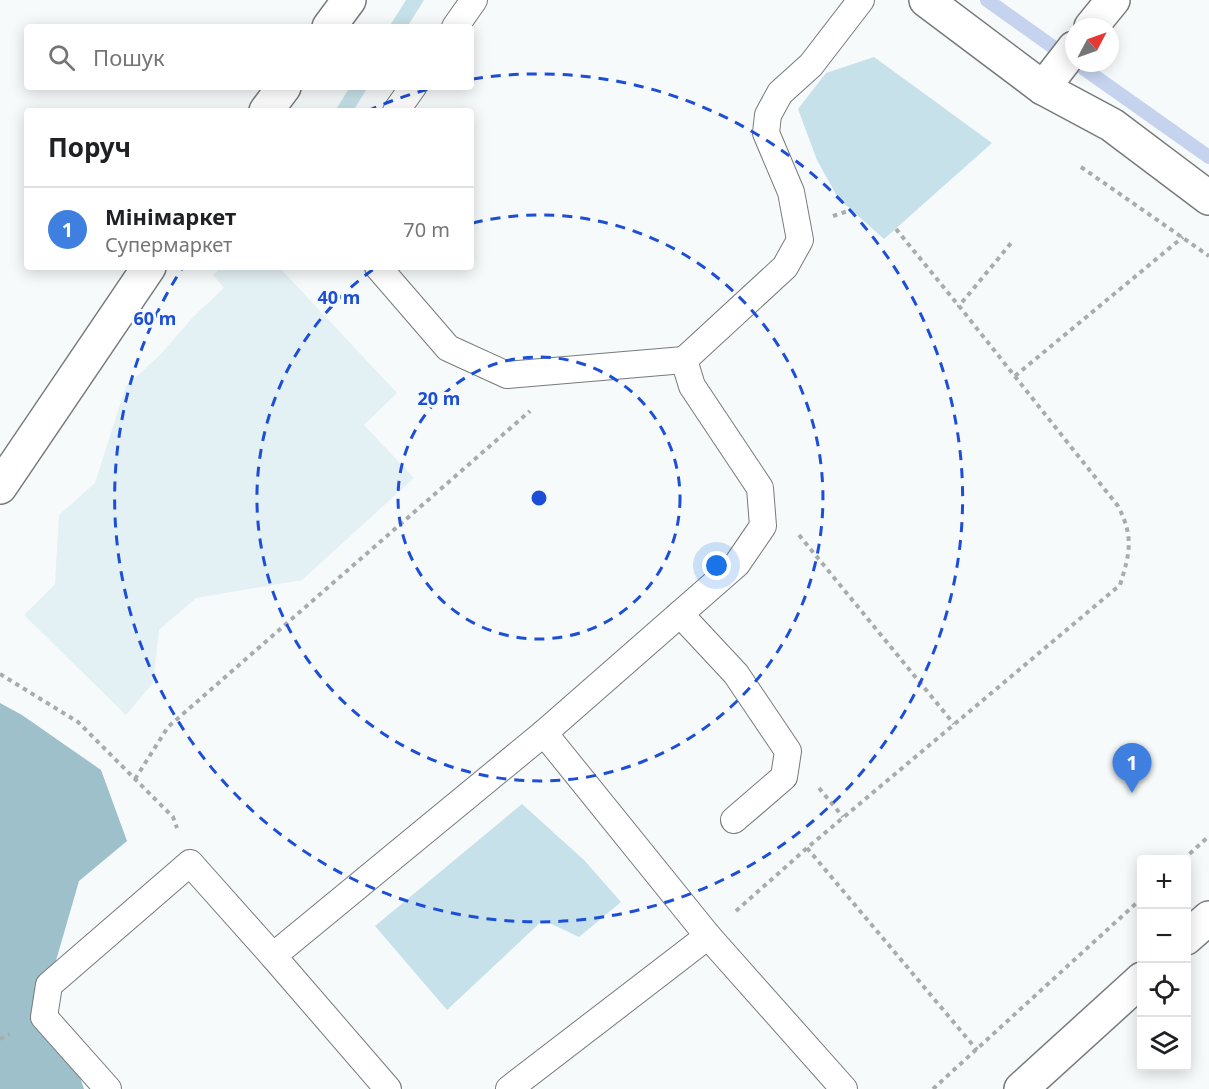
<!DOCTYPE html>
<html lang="uk">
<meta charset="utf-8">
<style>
:root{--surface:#fff;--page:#f2f2f2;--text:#202124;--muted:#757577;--line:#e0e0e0;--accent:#2563eb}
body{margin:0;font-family:"Noto Sans",sans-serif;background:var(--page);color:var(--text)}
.controls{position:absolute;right:18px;bottom:18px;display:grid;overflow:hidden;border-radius:6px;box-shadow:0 3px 15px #0003}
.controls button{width:54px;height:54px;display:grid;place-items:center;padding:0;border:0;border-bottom:2px solid var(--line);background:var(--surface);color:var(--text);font:30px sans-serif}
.compass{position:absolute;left:1065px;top:18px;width:54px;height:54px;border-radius:50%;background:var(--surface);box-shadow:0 3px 15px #0003;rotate:49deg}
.you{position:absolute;left:717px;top:566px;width:21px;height:21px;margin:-15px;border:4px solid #fff;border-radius:50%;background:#1a73e8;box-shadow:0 0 0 9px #1a73e833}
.badge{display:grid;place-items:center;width:39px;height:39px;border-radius:50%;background:var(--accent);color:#fff;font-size:20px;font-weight:700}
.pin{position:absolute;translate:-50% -50px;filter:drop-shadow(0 2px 3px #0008)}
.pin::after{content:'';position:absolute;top:32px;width:21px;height:18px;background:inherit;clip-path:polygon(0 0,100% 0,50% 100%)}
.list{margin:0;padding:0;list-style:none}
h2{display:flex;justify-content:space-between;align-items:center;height:78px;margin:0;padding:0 24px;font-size:26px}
h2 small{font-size:20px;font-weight:400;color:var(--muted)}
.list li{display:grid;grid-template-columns:39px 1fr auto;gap:18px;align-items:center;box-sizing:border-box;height:84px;padding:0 24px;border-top:2px solid var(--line)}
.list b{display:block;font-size:22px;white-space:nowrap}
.list p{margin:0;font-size:20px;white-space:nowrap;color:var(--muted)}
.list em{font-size:20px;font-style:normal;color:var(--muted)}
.icon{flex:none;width:33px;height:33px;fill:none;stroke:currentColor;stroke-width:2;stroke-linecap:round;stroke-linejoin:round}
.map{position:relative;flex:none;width:1209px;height:1089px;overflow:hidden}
.search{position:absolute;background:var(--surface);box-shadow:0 3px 15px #0003;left:24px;top:24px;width:450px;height:66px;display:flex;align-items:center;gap:15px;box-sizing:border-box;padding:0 21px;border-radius:6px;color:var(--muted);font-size:22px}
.panel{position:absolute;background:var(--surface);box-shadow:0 3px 15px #0003;left:24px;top:108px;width:450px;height:162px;border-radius:6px}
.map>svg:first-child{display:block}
.built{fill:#e3f0f4}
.green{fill:#c6e1e9}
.forest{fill:#9dc0ca}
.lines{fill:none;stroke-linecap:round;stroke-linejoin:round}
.stream{stroke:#c5d3ee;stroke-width:14}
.service-casing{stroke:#767a7b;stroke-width:28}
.minor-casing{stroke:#767a7b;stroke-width:36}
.path{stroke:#a9acad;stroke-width:4;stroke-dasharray:4.5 4.5;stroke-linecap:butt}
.service{stroke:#fff;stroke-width:26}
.minor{stroke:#fff;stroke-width:33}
.ring{fill:none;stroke:#1d4ed8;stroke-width:3;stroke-dasharray:10 8}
.centre{fill:#1d4ed8;stroke:#f6fafb;stroke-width:3}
.ring-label{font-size:18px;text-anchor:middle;font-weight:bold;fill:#1d4ed8;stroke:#f6fafb;stroke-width:6;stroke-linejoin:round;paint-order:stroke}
</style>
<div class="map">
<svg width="1209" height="1089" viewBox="0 0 1209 1089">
<rect width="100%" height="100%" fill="#f6fafb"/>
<!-- built -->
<path class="built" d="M 222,267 L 279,267 L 397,393 L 364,425 L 414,478 L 302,580 L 196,598 L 159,630 L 153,683 L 126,715 L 24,615 L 55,584 L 59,515 L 95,483 L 126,386 L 160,355 L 194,316 L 224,288 L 213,275 Z"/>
<!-- green -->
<g class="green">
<path d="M 406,0 L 424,0 L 407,27 L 389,27 Z"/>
<path d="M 874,57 L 992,143 L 884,239 L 838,198 L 817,160 L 798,109 L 826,73 Z"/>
<path d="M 350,87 L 368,87 L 353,111 L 335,111 Z"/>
<path d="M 522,804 L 584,860 L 621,902 L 579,937 L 543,920 L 447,1010 L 375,926 Z"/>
</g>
<!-- forest -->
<path class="forest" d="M 0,703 L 22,715 L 101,770 L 127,841 L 79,881 L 49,985 L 84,1089 L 0,1089 Z"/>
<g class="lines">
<!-- stream -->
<g class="stream">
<path d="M 987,0 L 1067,57"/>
<path d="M 1076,63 L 1209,157"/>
</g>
<defs>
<g id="service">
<path d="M 455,27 L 474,0"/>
<path d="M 396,111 L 413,87"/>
<path d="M 378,267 L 448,348 L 507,375 L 684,360"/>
<path d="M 680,614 L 736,674 L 788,751 L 784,777 L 734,820"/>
<path d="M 544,733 L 708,936 L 844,1089"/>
<path d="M 108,1089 L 44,1017 L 49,985 L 190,863 L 273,956"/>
<path d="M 388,1089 L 273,956 L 544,733 L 737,564 L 763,526 L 760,488 L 692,386 L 684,360 L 785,267 L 800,240 L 791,192 L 766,133 L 768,115 L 780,93 L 811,65 L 861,0"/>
<path d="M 509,1089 L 708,936"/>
</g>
<g id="minor">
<path d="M 926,0 L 1043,88 L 1112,125 L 1209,198"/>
<path d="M 329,27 L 349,0"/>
<path d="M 1091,27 L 1113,0"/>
<path d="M 1043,88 L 1074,48"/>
<path d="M 266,111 L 284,87"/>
<path d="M 0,487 L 149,267"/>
<path d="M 1186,938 L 1209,918"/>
<path d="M 1021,1089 L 1142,979"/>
</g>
</defs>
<!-- service casing -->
<use href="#service" class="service-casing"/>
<!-- minor casing -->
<use href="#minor" class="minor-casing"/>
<!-- path -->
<g class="path">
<path d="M 1081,167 L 1209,256"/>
<path d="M 833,216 L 851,210"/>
<path d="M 896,229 L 959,306"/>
<path d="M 1015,376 L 1183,237"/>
<path d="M 799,535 L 954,724"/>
<path d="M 0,674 L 78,722 L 173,817 L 177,828"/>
<path d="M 135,779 L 168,727 L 530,411"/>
<path d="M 819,788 L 843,817"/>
<path d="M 807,848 L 977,1050"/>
<path d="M 1183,860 L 1209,836"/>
<path d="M 736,911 L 807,848 L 1120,585 C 1130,553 1134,537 1118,506 L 959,306 L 1012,242"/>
<path d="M 0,1039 L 10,1034"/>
<path d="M 933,1089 L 1142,898"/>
</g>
<!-- service -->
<use href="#service" class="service"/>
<!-- minor -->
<use href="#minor" class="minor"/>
</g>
<!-- distance rings -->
<g class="ring">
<circle cx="539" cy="498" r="141"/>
<path d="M473 223A283 283 0 1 1 375 268"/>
<path d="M367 111A424 424 0 0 1 433 88M473 79A424 424 0 1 1 183 267"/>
</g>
<circle cx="539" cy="498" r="9" class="centre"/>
<g class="ring-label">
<text x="339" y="304">40 m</text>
<text x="155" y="325">60 m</text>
<text x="439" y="405">20 m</text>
</g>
</svg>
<div class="controls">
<button>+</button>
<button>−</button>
<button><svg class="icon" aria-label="locate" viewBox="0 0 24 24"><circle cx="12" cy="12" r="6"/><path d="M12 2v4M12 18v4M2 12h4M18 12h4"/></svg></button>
<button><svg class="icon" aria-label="layers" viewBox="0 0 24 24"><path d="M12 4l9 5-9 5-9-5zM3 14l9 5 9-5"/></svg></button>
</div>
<svg class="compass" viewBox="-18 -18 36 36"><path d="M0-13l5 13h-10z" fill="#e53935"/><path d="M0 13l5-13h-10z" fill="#757577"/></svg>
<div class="you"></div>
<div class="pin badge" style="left:1132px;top:793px;background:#3f7fe0">1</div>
<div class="search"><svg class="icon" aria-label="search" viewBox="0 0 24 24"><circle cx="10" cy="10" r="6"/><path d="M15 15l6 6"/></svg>Пошук</div>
<section class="panel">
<h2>Поруч<small></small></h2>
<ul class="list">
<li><span class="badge" style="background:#3f7fe0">1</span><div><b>Мінімаркет</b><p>Супермаркет</p></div><em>70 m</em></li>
</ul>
</section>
</div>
